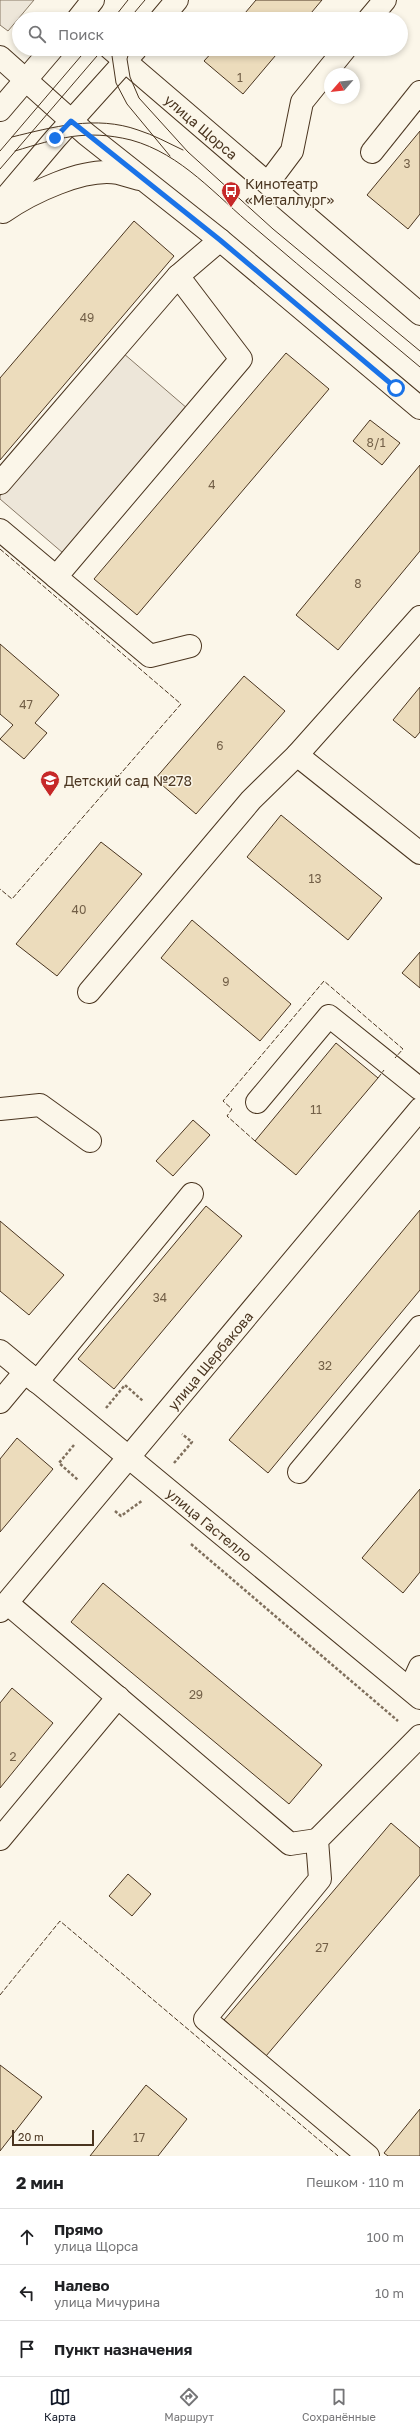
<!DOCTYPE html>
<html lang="ru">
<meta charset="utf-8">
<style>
:root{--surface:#fff;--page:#f6f6f6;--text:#202124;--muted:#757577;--line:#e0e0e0;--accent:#111827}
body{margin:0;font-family:"Golos Text",sans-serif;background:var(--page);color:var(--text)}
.compass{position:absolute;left:324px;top:68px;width:36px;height:36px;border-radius:50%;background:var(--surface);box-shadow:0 2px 6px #0003;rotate:242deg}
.scale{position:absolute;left:12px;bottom:10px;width:82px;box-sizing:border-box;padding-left:4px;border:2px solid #4a3520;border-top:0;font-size:11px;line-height:14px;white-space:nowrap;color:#4a3520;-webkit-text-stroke:3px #fbf6e9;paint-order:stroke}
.stop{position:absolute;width:12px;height:12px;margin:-9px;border:3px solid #1a73e8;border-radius:50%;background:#fff}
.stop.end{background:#1a73e8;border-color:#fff;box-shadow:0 1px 4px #0008}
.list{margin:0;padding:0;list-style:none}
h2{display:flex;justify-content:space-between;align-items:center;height:52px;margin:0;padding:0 16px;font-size:17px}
h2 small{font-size:13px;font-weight:400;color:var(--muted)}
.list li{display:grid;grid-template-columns:26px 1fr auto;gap:12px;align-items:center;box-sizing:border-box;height:56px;padding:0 16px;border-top:1px solid var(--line)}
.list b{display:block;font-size:15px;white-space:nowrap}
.list p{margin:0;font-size:13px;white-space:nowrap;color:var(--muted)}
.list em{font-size:13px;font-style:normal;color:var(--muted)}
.icon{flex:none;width:22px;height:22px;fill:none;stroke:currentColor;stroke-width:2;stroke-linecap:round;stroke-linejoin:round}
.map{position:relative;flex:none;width:420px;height:2156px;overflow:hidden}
.search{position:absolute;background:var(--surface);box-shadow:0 2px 6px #0003;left:12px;right:12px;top:12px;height:44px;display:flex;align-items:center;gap:10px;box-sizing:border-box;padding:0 14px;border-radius:22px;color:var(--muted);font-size:15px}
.sheet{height:220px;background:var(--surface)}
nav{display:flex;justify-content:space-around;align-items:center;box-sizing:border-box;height:56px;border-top:1px solid var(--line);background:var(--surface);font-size:11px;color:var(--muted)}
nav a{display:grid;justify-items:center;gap:2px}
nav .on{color:var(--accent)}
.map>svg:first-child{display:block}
.green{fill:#ede6d9;stroke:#887966}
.building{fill:#ecdcbc;stroke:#4a3520}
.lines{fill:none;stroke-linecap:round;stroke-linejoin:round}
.minor-casing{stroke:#4a3520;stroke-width:24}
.major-casing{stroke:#4a3520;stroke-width:24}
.path{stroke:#7f6f5c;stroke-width:2.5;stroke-dasharray:3 2;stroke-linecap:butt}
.minor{stroke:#fbf6e9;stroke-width:22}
.major{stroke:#fbf6e9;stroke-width:22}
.tram{stroke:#4a3520;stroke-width:1}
.fence{stroke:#4a3520;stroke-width:1;stroke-dasharray:5 2;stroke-linecap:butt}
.route{stroke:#1a73e8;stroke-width:5}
.labels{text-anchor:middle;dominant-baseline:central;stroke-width:3;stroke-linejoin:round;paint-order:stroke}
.number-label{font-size:12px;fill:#725f47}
.street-label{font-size:14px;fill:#4a3520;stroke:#fbf6e9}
.poi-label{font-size:14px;fill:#4a3520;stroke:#fbf6e9;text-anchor:start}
</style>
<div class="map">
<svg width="420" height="2156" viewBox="0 0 420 2156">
<rect width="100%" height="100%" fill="#fbf6e9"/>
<!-- green -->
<g class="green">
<path d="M 0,0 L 34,0 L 8,31 L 0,25 Z"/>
<path d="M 123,353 L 188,409 L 63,553 L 0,499 L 0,496 Z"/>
</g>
<!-- building -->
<g class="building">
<path d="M 256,0 L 322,0 L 306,19 L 240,19 Z"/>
<path d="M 215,49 L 281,49 L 243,94 L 204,61 Z"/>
<path d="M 420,131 L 420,214 L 408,229 L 367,195 Z"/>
<path d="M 134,221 L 174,256 L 0,460 L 0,378 Z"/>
<path d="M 286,353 L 329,389 L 137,615 L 94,579 Z"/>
<path d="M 370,420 L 400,443 L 382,465 L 353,441 Z"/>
<path d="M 420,465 L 420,551 L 338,650 L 296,615 Z"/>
<path d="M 0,644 L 59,695 L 35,723 L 47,733 L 24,759 L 0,739 L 13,725 L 0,714 Z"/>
<path d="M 244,676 L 285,711 L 196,814 L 155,779 Z"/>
<path d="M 420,687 L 420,732 L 415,738 L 393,720 Z"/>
<path d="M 281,815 L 382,898 L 348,940 L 247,857 Z"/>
<path d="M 101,842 L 142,874 L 57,976 L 16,944 Z"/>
<path d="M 192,920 L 291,1004 L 260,1041 L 161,958 Z"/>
<path d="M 420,952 L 420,988 L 402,973 Z"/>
<path d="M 336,1043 L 378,1078 L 296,1175 L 255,1141 Z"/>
<path d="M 193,1120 L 210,1135 L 173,1176 L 156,1161 Z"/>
<path d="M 206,1206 L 242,1236 L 114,1389 L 78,1359 Z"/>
<path d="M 420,1210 L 420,1290 L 268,1473 L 229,1440 Z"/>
<path d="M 0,1221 L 64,1275 L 29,1315 L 0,1291 Z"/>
<path d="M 17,1438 L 53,1469 L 0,1532 L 0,1459 Z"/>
<path d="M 420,1489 L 420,1572 L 403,1593 L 362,1558 Z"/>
<path d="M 103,1583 L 322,1765 L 289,1804 L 71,1622 Z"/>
<path d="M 12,1688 L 53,1723 L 0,1788 L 0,1703 Z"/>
<path d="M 391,1823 L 420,1848 L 420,1875 L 266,2056 L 224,2020 Z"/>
<path d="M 128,1874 L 151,1894 L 132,1916 L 109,1896 Z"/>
<path d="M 0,2065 L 42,2097 L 0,2151 Z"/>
<path d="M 146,2085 L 187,2119 L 158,2156 L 90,2156 Z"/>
<path d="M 420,2109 L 420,2156 L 388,2156 L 384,2153 Z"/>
</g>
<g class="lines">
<defs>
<g id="minor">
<path d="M 369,19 L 385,0"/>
<path d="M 372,152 L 420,92"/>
<path d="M 268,183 L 292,151 L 302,102 L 345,49"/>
<path d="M 178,276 L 220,240"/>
<path d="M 0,483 L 178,276 L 241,359 L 56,577"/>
<path d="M 0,530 L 150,656 L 190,646"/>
<path d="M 420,617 L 297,755 L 420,853"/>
<path d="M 89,992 L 251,800 L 297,755"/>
<path d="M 257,1102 L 329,1016 L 420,1089"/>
<path d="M 0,1109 L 40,1105 L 90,1141"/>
<path id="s1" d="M 0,1351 L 420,1698"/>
<path d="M 0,1402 L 25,1372 L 37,1382 L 192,1194"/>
<path d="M 299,1472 L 420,1327"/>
<path d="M 7,1603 L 290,1844 L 317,1840"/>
<path id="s2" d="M 0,1611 L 420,1109"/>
<path d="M 410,1689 L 420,1667"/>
<path d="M 0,1839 L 118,1697"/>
<path d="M 368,2156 L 205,2019 L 320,1879 L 317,1840 L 420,1736"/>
</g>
<g id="major">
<path d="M 78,19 L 93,0"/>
<path d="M 161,19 L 177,0"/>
<path id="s3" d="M 111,49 L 420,314"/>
<path d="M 0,57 L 86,134 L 220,240 L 420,408"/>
<path d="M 0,110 L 52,49"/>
<path d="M 0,204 L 55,139 L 136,49"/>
<path d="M 3,212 C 30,193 84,167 118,173 C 125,175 132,177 139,179"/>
</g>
</defs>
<!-- minor casing -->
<use href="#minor" class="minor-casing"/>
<!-- major casing -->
<use href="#major" class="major-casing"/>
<!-- path -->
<g class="path">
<path d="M 106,1408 L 125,1385 L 143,1401"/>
<path d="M 74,1445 L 59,1463 L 78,1480"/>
<path d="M 174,1463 L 192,1442 L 182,1434"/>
<path d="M 115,1511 L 121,1516 L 143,1500"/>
<path d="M 191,1544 L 398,1721"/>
</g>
<!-- minor -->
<use href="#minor" class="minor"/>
<!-- major -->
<use href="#major" class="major"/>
<!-- tram -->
<g class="tram">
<path d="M 113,19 L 128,0"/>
<path d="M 129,19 L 145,0"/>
<path d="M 111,49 L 116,83 L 127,104 L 170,156"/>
<path d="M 130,49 L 127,59 L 130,77 L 139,98 L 188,152 L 273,229 L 420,351"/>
<path d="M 12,137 C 53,127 96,115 138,130 C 154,135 168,143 183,150"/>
<path d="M 0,151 L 87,49"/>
<path d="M 15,151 C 58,138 86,129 131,140 C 182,154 216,196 255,228 C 310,275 365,321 420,367"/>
<path d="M 0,169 L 103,49"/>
</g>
<!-- fence -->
<g class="fence">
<path d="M 0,549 L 181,704 L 12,899 L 0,889"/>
<path d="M 378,1078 L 384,1070"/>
<path d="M 255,1141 L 227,1116 L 232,1109 L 223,1101 L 324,981 L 403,1049 L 395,1058"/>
<path d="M 0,1995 L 60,1921 L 338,2156"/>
</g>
</g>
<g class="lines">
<!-- route -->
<path class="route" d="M 55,138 L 71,121 L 220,240 L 396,388"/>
</g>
<!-- icons -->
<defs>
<symbol id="bus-pin" viewBox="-11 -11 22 30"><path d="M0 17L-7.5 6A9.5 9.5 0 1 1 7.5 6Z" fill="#c62828" stroke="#fbf6e9"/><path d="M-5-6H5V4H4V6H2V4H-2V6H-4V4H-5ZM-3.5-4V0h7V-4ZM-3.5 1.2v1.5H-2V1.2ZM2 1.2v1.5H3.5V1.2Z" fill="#fff"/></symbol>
<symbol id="school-pin" viewBox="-11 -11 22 30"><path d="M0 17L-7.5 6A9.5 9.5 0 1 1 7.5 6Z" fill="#c62828" stroke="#fbf6e9"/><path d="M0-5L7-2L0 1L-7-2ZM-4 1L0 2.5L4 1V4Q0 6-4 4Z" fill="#fff"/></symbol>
</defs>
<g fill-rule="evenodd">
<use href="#bus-pin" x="220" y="180" width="22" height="30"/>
<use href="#school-pin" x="39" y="769" width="22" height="30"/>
</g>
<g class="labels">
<!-- number labels -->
<g class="number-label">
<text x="240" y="77">1</text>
<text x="407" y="163">3</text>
<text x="87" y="317">49</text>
<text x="376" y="442">8/1</text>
<text x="212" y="484">4</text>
<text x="358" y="583">8</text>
<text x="26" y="704">47</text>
<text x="220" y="745">6</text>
<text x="315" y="878">13</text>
<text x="79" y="909">40</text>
<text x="226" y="981">9</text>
<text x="316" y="1109">11</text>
<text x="160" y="1297">34</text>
<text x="325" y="1365">32</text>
<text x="196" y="1694">29</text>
<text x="13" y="1756">2</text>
<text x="322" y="1947">27</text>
<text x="139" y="2137">17</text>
</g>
<!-- street labels -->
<g class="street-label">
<text stroke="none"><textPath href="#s3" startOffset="119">улица Щорса</textPath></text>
<text stroke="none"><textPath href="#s2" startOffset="327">улица Щербакова</textPath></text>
<text stroke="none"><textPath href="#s1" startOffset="272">улица Гастелло</textPath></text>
</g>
<!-- poi labels -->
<g class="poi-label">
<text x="245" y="183">Кинотеатр<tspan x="245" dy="16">«Металлург»</tspan></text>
<text x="64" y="780">Детский сад №278</text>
</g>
</g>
</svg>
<svg class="compass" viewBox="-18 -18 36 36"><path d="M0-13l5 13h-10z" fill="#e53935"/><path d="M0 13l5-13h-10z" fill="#757577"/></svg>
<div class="scale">20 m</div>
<div class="stop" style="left:396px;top:388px"></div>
<div class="stop end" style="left:55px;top:138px"></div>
<div class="search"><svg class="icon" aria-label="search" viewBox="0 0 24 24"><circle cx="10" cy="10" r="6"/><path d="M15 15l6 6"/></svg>Поиск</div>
</div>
<section class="sheet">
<h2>2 мин<small>Пешком · 110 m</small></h2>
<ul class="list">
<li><svg class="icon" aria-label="ahead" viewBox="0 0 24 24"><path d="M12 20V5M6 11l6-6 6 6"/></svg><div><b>Прямо</b><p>улица Щорса</p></div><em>100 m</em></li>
<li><svg class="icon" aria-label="left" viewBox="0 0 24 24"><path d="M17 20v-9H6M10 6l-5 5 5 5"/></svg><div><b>Налево</b><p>улица Мичурина</p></div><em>10 m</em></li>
<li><svg class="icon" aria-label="arrive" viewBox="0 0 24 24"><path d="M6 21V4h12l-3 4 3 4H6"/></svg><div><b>Пункт назначения</b></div></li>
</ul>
</section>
<nav>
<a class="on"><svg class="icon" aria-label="map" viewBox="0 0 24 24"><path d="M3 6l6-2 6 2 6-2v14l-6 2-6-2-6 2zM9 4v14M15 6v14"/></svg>Карта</a>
<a><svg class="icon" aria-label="directions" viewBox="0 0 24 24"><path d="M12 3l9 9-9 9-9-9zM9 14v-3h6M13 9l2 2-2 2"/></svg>Маршрут</a>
<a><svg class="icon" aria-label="saved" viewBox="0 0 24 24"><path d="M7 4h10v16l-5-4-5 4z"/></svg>Сохранённые</a>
</nav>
